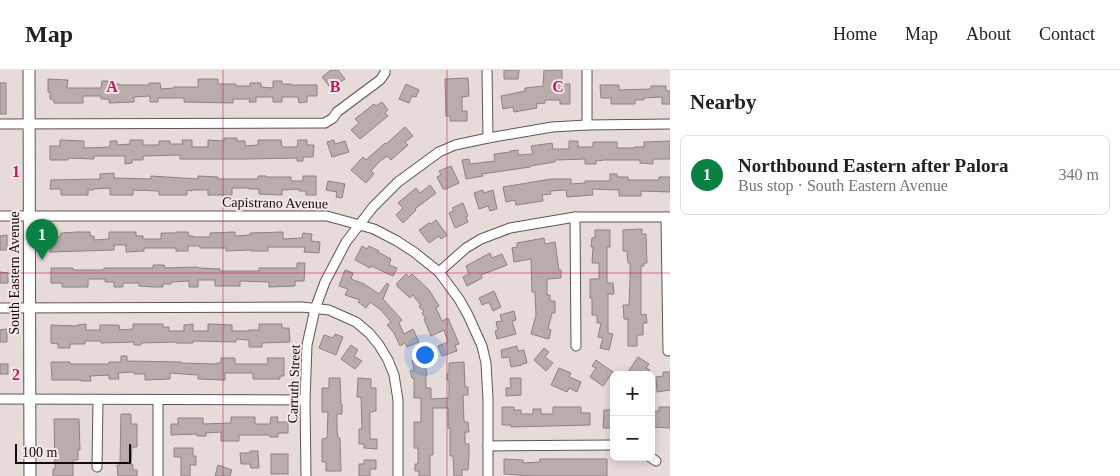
<!DOCTYPE html>
<meta charset="utf-8">
<style>
:root{--surface:#fff;--page:#f2f2f2;--text:#202124;--muted:#757577;--line:#e0e0e0;--accent:#0b8043}
body{margin:0;font-family:"Times New Roman",serif;background:var(--page);color:var(--text)}
.controls{position:absolute;right:15px;bottom:15px;display:grid;overflow:hidden;border-radius:8px;box-shadow:0 2px 8px #0003}
.controls button{width:45px;height:45px;display:grid;place-items:center;padding:0;border:0;border-bottom:1px solid var(--line);background:var(--surface);color:var(--text);font:25px sans-serif}
.scale{position:absolute;left:15px;bottom:12px;width:116px;box-sizing:border-box;padding-left:5px;border:2px solid #100c0b;border-top:0;font-size:14px;line-height:18px;white-space:nowrap;color:#100c0b;-webkit-text-stroke:4px #f5e8e6;paint-order:stroke}
.you{position:absolute;left:424px;top:284px;width:18px;height:18px;margin:-12px;border:4px solid #fff;border-radius:50%;background:#1a73e8;box-shadow:0 0 0 8px #1a73e833}
.badge{display:grid;place-items:center;width:32px;height:32px;border-radius:50%;background:var(--accent);color:#fff;font-size:16px;font-weight:700}
.pin{position:absolute;translate:-50% -41px;filter:drop-shadow(0 1px 2px #0008)}
.pin::after{content:'';position:absolute;top:26px;width:18px;height:15px;background:inherit;clip-path:polygon(0 0,100% 0,50% 100%)}
.list{margin:0;padding:0;list-style:none}
h2{display:flex;justify-content:space-between;align-items:center;height:65px;margin:0;padding:0 20px;font-size:21px}
h2 small{font-size:16px;font-weight:400;color:var(--muted)}
.list li{display:grid;grid-template-columns:32px 1fr auto;gap:15px;align-items:center;box-sizing:border-box;height:80px;margin:0 10px 10px;padding:0 10px;border:1px solid var(--line);border-radius:8px}
.list b{display:block;font-size:19px;white-space:nowrap}
.list p{margin:0;font-size:16px;white-space:nowrap;color:var(--muted)}
.list em{font-size:16px;font-style:normal;color:var(--muted)}
.map{position:relative;flex:none;width:670px;height:406px;overflow:hidden}
header{display:flex;align-items:center;gap:30px;box-sizing:border-box;height:70px;padding:0 25px;background:var(--surface);border-bottom:1px solid var(--line)}
header strong{font-size:24px}
nav{display:flex;gap:28px;margin-inline-start:auto;font-size:18px}
main{display:flex}
aside{flex:1;background:var(--surface)}
.map>svg:first-child{display:block}
.building{fill:#b9adab;stroke:#8d8280}
.lines{fill:none;stroke-linecap:round;stroke-linejoin:round}
.minor-casing{stroke:#5f5553;stroke-width:11}
.major-casing{stroke:#5f5553;stroke-width:13}
.minor{stroke:#fff;stroke-width:9}
.major{stroke:#fff;stroke-width:11}
.grid{fill:none;stroke:#c2185b;stroke-width:1;stroke-opacity:0.55}
.labels{text-anchor:middle;dominant-baseline:central;stroke-width:4;stroke-linejoin:round;paint-order:stroke}
.street-label{font-size:14px;fill:#100c0b;stroke:#f5e8e6}
.grid-label{font-size:16px;text-anchor:middle;font-weight:bold;fill:#c2185b;stroke:#f5e8e6;stroke-width:4;stroke-linejoin:round;paint-order:stroke}
</style>
<header>
<strong>Map</strong>
<nav><a>Home</a><a>Map</a><a>About</a><a>Contact</a></nav>
</header>
<main>
<div class="map">
<svg width="670" height="406" viewBox="0 0 670 406">
<rect width="100%" height="100%" fill="#e7dbd9"/>
<!-- building -->
<g class="building">
<path d="M 331,0 L 338,0 L 345,9 L 339,13 L 337,10 L 329,16 L 322,7 Z"/>
<path d="M 504,0 L 519,0 L 518,9 L 504,9 Z"/>
<path d="M 544,0 L 562,0 L 562,14 L 570,14 L 570,34 L 560,34 L 560,30 L 545,30 L 545,33 L 536,34 L 537,38 L 514,42 L 513,37 L 503,39 L 501,26 L 525,21 L 525,18 L 543,16 Z"/>
<path d="M 468,8 L 469,26 L 462,27 L 462,41 L 467,41 L 467,51 L 450,51 L 450,46 L 446,46 L 445,9 Z"/>
<path d="M 48,9 L 68,10 L 67,18 L 101,18 L 102,11 L 108,11 L 108,14 L 119,14 L 119,15 L 149,15 L 149,13 L 160,13 L 161,19 L 174,18 L 174,17 L 198,17 L 198,9 L 218,9 L 218,14 L 236,14 L 236,16 L 250,16 L 250,13 L 261,13 L 261,17 L 273,18 L 273,11 L 282,11 L 282,14 L 291,14 L 291,15 L 317,15 L 317,26 L 307,26 L 307,32 L 299,33 L 298,27 L 282,27 L 282,32 L 273,32 L 273,27 L 256,27 L 256,32 L 249,32 L 250,29 L 233,29 L 233,33 L 184,32 L 184,28 L 158,28 L 158,32 L 150,32 L 150,26 L 134,27 L 134,32 L 109,33 L 109,29 L 101,29 L 101,26 L 83,26 L 83,33 L 54,33 L 54,30 L 50,29 L 50,22 L 48,22 Z"/>
<rect x="0" y="13" width="6" height="31"/>
<path d="M 406,14 L 419,20 L 416,27 L 412,26 L 409,33 L 399,29 Z"/>
<path d="M 600,15 L 619,15 L 619,20 L 651,19 L 651,16 L 666,16 L 666,21 L 670,21 L 670,34 L 662,34 L 662,27 L 644,28 L 644,30 L 635,30 L 635,34 L 611,34 L 611,28 L 601,28 Z"/>
<path d="M 382,32 L 388,40 L 385,43 L 388,46 L 360,69 L 351,60 L 359,53 L 355,49 L 374,34 L 376,36 Z"/>
<path d="M 405,57 L 413,66 L 405,72 L 408,75 L 391,90 L 387,86 L 379,92 L 371,101 L 374,104 L 366,113 L 351,100 L 363,87 L 366,90 L 385,73 L 386,74 Z"/>
<path d="M 224,68 L 237,68 L 237,71 L 245,71 L 245,76 L 258,75 L 258,70 L 281,70 L 282,77 L 297,77 L 298,70 L 307,70 L 307,75 L 314,75 L 313,87 L 303,87 L 303,91 L 297,91 L 297,88 L 248,89 L 180,89 L 180,85 L 143,86 L 143,90 L 132,90 L 132,93 L 125,94 L 125,86 L 94,86 L 94,89 L 68,88 L 68,90 L 50,90 L 50,76 L 60,76 L 60,70 L 84,71 L 84,78 L 110,77 L 110,71 L 117,71 L 117,75 L 130,74 L 130,70 L 143,70 L 143,75 L 159,75 L 159,71 L 170,71 L 170,74 L 183,74 L 182,70 L 192,70 L 192,77 L 208,77 L 208,70 L 224,71 Z"/>
<path d="M 334,70 L 335,74 L 345,71 L 349,82 L 332,87 L 327,72 Z"/>
<path d="M 569,71 L 578,71 L 578,77 L 593,77 L 593,72 L 617,72 L 617,78 L 634,78 L 634,77 L 644,77 L 644,72 L 670,71 L 670,89 L 653,89 L 653,94 L 640,93 L 640,90 L 604,90 L 596,91 L 596,94 L 585,94 L 585,89 L 555,90 L 555,92 L 530,96 L 530,97 L 482,104 L 483,106 L 466,109 L 462,90 L 469,89 L 470,94 L 495,91 L 494,84 L 510,82 L 510,81 L 518,80 L 518,85 L 533,84 L 531,76 L 552,73 L 553,79 L 569,79 Z"/>
<path d="M 451,96 L 459,113 L 446,119 L 443,119 L 437,107 L 441,105 L 439,101 Z"/>
<path d="M 114,103 L 114,108 L 151,109 L 151,106 L 198,109 L 198,106 L 218,107 L 218,109 L 258,109 L 258,106 L 266,106 L 266,107 L 291,107 L 291,111 L 303,111 L 303,106 L 316,106 L 316,125 L 306,125 L 306,121 L 299,121 L 299,119 L 282,120 L 282,125 L 259,124 L 259,119 L 249,119 L 249,118 L 232,118 L 232,125 L 208,125 L 208,120 L 192,120 L 192,121 L 187,120 L 187,125 L 159,125 L 159,121 L 133,120 L 133,125 L 110,125 L 110,118 L 93,119 L 93,120 L 88,120 L 88,125 L 61,125 L 61,119 L 50,119 L 51,110 L 100,109 L 100,104 Z"/>
<path d="M 610,104 L 617,104 L 617,107 L 628,107 L 628,110 L 659,110 L 659,107 L 670,107 L 670,122 L 641,121 L 641,126 L 619,126 L 619,120 L 592,119 L 593,125 L 567,127 L 566,120 L 550,121 L 551,124 L 542,125 L 543,131 L 516,135 L 515,130 L 506,132 L 503,117 L 551,109 L 571,109 L 571,114 L 585,113 L 585,111 L 610,111 Z"/>
<path d="M 328,111 L 345,114 L 342,128 L 336,127 L 337,122 L 326,120 Z"/>
<path d="M 430,115 L 436,123 L 415,139 L 416,140 L 403,153 L 396,145 L 403,138 L 398,133 L 416,118 L 420,123 Z"/>
<path d="M 483,120 L 484,123 L 493,120 L 497,139 L 490,141 L 488,136 L 479,139 L 474,123 Z"/>
<path d="M 463,133 L 468,146 L 466,147 L 468,152 L 455,158 L 449,143 L 454,140 L 452,138 Z"/>
<path d="M 436,150 L 447,165 L 441,169 L 439,166 L 429,173 L 419,160 L 429,153 L 431,154 Z"/>
<path d="M 642,159 L 642,164 L 646,164 L 647,193 L 644,193 L 644,196 L 641,196 L 641,245 L 646,244 L 647,253 L 643,253 L 643,265 L 637,265 L 637,276 L 628,276 L 628,249 L 624,249 L 623,235 L 629,235 L 630,209 L 630,193 L 628,193 L 627,181 L 623,181 L 623,160 Z"/>
<path d="M 595,160 L 610,160 L 610,177 L 607,177 L 607,213 L 613,213 L 614,224 L 608,224 L 608,263 L 613,264 L 609,280 L 600,278 L 603,268 L 598,267 L 601,253 L 597,253 L 597,245 L 592,245 L 592,228 L 590,228 L 590,209 L 599,209 L 599,193 L 592,193 L 593,177 L 591,177 L 592,168 L 595,168 Z"/>
<path d="M 77,162 L 90,162 L 90,166 L 94,166 L 94,170 L 109,169 L 109,162 L 136,162 L 136,166 L 143,166 L 143,169 L 161,169 L 161,163 L 176,163 L 176,162 L 188,162 L 189,166 L 193,166 L 193,167 L 210,167 L 210,163 L 235,162 L 235,166 L 250,165 L 250,163 L 283,162 L 283,169 L 302,168 L 303,163 L 312,164 L 311,171 L 320,172 L 319,183 L 304,182 L 305,177 L 268,177 L 268,181 L 251,181 L 251,180 L 226,181 L 226,178 L 200,178 L 200,176 L 188,176 L 188,181 L 176,181 L 176,178 L 144,178 L 144,181 L 126,182 L 126,175 L 114,175 L 114,180 L 50,182 L 51,167 L 60,167 L 61,163 Z"/>
<path d="M 7,165 L 7,180 L 0,180 L 0,166 Z"/>
<path d="M 544,168 L 545,174 L 555,172 L 559,200 L 561,200 L 561,208 L 547,209 L 547,225 L 550,225 L 550,231 L 555,231 L 555,243 L 552,243 L 548,259 L 551,260 L 549,269 L 531,264 L 536,245 L 535,222 L 532,222 L 531,189 L 514,192 L 512,178 L 517,177 L 517,173 Z"/>
<path d="M 362,176 L 367,179 L 369,176 L 379,181 L 378,182 L 391,189 L 389,195 L 397,198 L 393,206 L 371,196 L 370,198 L 355,190 Z"/>
<path d="M 490,183 L 492,188 L 502,184 L 507,195 L 481,205 L 482,208 L 467,216 L 463,207 L 469,204 L 466,196 Z"/>
<path d="M 297,193 L 305,193 L 304,211 L 295,211 L 295,216 L 269,217 L 269,212 L 240,211 L 240,216 L 215,216 L 215,210 L 198,210 L 198,217 L 189,217 L 189,211 L 171,212 L 171,214 L 163,214 L 163,217 L 153,217 L 139,216 L 139,213 L 123,213 L 123,217 L 114,217 L 114,212 L 105,212 L 105,209 L 88,209 L 88,217 L 62,217 L 62,213 L 51,213 L 51,198 L 73,198 L 73,200 L 104,200 L 104,198 L 153,198 L 153,195 L 164,195 L 165,198 L 198,197 L 198,198 L 220,199 L 220,201 L 259,201 L 259,198 L 297,198 Z"/>
<path d="M 345,200 L 353,203 L 351,209 L 364,214 L 379,224 L 387,213 L 389,215 L 383,229 L 402,250 L 399,253 L 404,264 L 413,259 L 419,272 L 407,277 L 405,273 L 400,276 L 394,263 L 387,255 L 391,252 L 381,240 L 370,232 L 366,238 L 358,232 L 360,230 L 345,225 L 348,219 L 339,216 Z"/>
<path d="M 0,202 L 8,203 L 8,213 L 0,213 Z"/>
<path d="M 406,204 L 409,207 L 412,204 L 429,220 L 439,236 L 436,238 L 442,251 L 448,248 L 459,274 L 455,275 L 457,281 L 442,286 L 438,276 L 448,272 L 444,260 L 431,266 L 424,249 L 426,249 L 422,243 L 424,241 L 419,237 L 421,236 L 413,225 L 410,228 L 397,216 L 397,213 Z"/>
<path d="M 494,221 L 501,237 L 493,241 L 489,232 L 482,235 L 479,228 Z"/>
<path d="M 514,241 L 516,250 L 512,251 L 516,264 L 497,269 L 495,261 L 498,260 L 496,252 L 502,251 L 500,245 Z"/>
<path d="M 86,254 L 86,260 L 100,260 L 100,255 L 119,255 L 120,260 L 133,259 L 133,254 L 163,254 L 163,257 L 169,257 L 169,261 L 184,261 L 184,255 L 193,254 L 193,261 L 208,261 L 208,254 L 232,255 L 232,261 L 249,261 L 249,260 L 259,260 L 259,254 L 282,254 L 282,258 L 289,258 L 290,272 L 262,273 L 262,277 L 249,277 L 249,270 L 236,269 L 236,272 L 193,271 L 193,273 L 176,273 L 176,272 L 141,273 L 141,275 L 134,275 L 134,272 L 101,273 L 101,271 L 85,271 L 85,274 L 70,274 L 70,278 L 58,278 L 58,274 L 51,273 L 51,255 L 77,256 L 77,255 Z"/>
<path d="M 7,259 L 7,272 L 0,272 L 0,260 Z"/>
<path d="M 335,264 L 343,267 L 336,285 L 319,278 L 324,265 L 333,268 Z"/>
<path d="M 351,275 L 358,280 L 354,286 L 362,291 L 355,299 L 341,289 Z"/>
<path d="M 517,276 L 518,281 L 524,280 L 527,293 L 522,294 L 522,295 L 511,297 L 509,287 L 502,288 L 501,280 Z"/>
<path d="M 544,278 L 549,282 L 545,287 L 553,293 L 546,301 L 534,290 Z"/>
<path d="M 121,286 L 127,286 L 127,291 L 181,292 L 181,293 L 217,294 L 217,293 L 221,293 L 221,288 L 235,288 L 235,294 L 268,294 L 267,288 L 284,288 L 284,306 L 280,306 L 280,309 L 253,309 L 253,303 L 225,303 L 225,310 L 198,309 L 198,305 L 170,303 L 170,309 L 145,310 L 145,304 L 134,304 L 134,302 L 118,303 L 119,309 L 109,309 L 109,305 L 90,306 L 91,311 L 81,311 L 81,310 L 52,310 L 51,292 L 70,292 L 70,294 L 109,294 L 109,292 L 121,292 Z"/>
<path d="M 638,287 L 649,294 L 646,298 L 650,300 L 647,305 L 626,305 Z"/>
<path d="M 423,288 L 424,293 L 423,294 L 425,294 L 427,305 L 426,305 L 426,318 L 431,318 L 431,329 L 449,328 L 449,310 L 447,310 L 447,304 L 449,304 L 449,293 L 464,292 L 465,317 L 468,317 L 468,325 L 463,325 L 464,352 L 468,352 L 469,362 L 465,362 L 465,374 L 469,374 L 469,386 L 468,400 L 462,400 L 462,406 L 454,406 L 453,386 L 450,386 L 450,358 L 448,358 L 448,338 L 433,338 L 433,385 L 430,385 L 430,406 L 419,406 L 419,401 L 415,401 L 415,394 L 418,394 L 418,378 L 414,378 L 414,352 L 421,352 L 421,328 L 414,328 L 414,308 L 412,308 L 410,301 L 414,300 L 412,290 Z"/>
<path d="M 596,290 L 613,302 L 603,316 L 590,307 L 596,298 L 592,296 Z"/>
<rect x="0" y="294" width="8" height="10"/>
<path d="M 559,298 L 571,303 L 569,307 L 581,312 L 577,322 L 569,318 L 567,322 L 551,315 Z"/>
<path d="M 663,302 L 670,302 L 670,320 L 657,322 L 656,307 L 663,306 Z"/>
<path d="M 329,308 L 340,308 L 341,334 L 342,334 L 342,344 L 337,344 L 337,359 L 338,368 L 340,368 L 341,401 L 326,401 L 326,392 L 322,392 L 322,369 L 327,368 L 328,342 L 322,342 L 322,318 L 329,318 Z"/>
<path d="M 358,308 L 371,309 L 371,318 L 376,318 L 376,341 L 370,342 L 370,369 L 377,369 L 377,379 L 364,378 L 364,374 L 359,374 L 359,359 L 362,359 L 361,327 L 357,327 Z"/>
<path d="M 510,308 L 521,308 L 521,325 L 506,326 L 506,318 L 511,318 Z"/>
<path d="M 502,337 L 514,337 L 514,340 L 521,340 L 521,344 L 533,344 L 533,339 L 541,339 L 541,344 L 553,344 L 553,337 L 581,337 L 581,343 L 590,343 L 590,355 L 511,357 L 511,355 L 502,355 Z"/>
<path d="M 659,337 L 670,337 L 670,358 L 651,357 L 651,341 L 659,341 Z"/>
<path d="M 604,340 L 614,340 L 614,358 L 603,358 Z"/>
<path d="M 121,344 L 131,344 L 131,354 L 137,354 L 137,377 L 132,377 L 131,395 L 133,395 L 133,400 L 137,400 L 137,406 L 118,406 L 117,395 L 120,395 Z"/>
<path d="M 231,347 L 255,347 L 255,354 L 270,354 L 271,347 L 278,347 L 277,352 L 288,352 L 288,363 L 278,363 L 278,367 L 270,367 L 270,365 L 239,365 L 239,371 L 221,371 L 221,362 L 206,363 L 206,366 L 197,366 L 197,364 L 171,365 L 171,354 L 178,354 L 178,348 L 203,348 L 203,354 L 231,353 Z"/>
<path d="M 54,349 L 79,349 L 80,380 L 78,380 L 78,390 L 73,390 L 73,406 L 53,406 L 53,399 L 55,399 Z"/>
<path d="M 174,378 L 193,378 L 193,386 L 196,386 L 196,395 L 190,395 L 190,406 L 181,406 L 181,387 L 174,387 Z"/>
<path d="M 250,381 L 258,381 L 259,398 L 251,398 L 250,394 L 241,394 L 240,383 L 250,383 Z"/>
<rect x="271" y="384" width="17" height="20"/>
<path d="M 504,389 L 523,390 L 523,393 L 540,392 L 540,389 L 607,389 L 607,406 L 532,406 L 504,404 Z"/>
<path d="M 364,390 L 376,390 L 376,399 L 370,399 L 370,406 L 359,406 L 359,394 L 364,394 Z"/>
<path d="M 218,395 L 232,400 L 230,406 L 215,406 Z"/>
</g>
<g class="lines">
<defs>
<g id="minor">
<path d="M 487,0 L 488,68"/>
<path d="M 587,0 L 587,55"/>
<path d="M 0,54 L 325,53 L 333,48 L 337,42 L 380,10 L 385,3 L 385,0"/>
<path d="M 0,146 L 327,146 L 374,159 L 397,171 L 414,182 L 439,202 L 459,229 L 468,245 L 482,276 L 486,293 L 488,329 L 488,406"/>
<path d="M 575,147 L 576,276"/>
<path d="M 666,147 L 668,281"/>
<path d="M 439,202 L 466,178 L 481,169 L 510,158 L 575,147 L 670,147"/>
<path d="M 0,238 L 302,237 L 329,240 L 356,252 L 369,263 L 379,275 L 388,290 L 394,305 L 398,330 L 398,406"/>
<path d="M 0,329 L 305,330"/>
<path d="M 158,330 L 158,406"/>
<path d="M 488,376 L 614,375"/>
<path d="M 650,387 L 656,391"/>
<path d="M 97,397 L 98,330"/>
<path d="M 306,406 L 305,330 L 307,275 L 315,239 L 325,212 L 346,172 L 373,137 L 398,112 L 439,82 L 455,75 L 488,68 L 552,57 L 587,55 L 670,54"/>
</g>
<path id="major" d="M 29,0 L 30,406"/>
</defs>
<!-- minor casing -->
<use href="#minor" class="minor-casing"/>
<!-- major casing -->
<use href="#major" class="major-casing"/>
<!-- minor -->
<use href="#minor" class="minor"/>
<!-- major -->
<use href="#major" class="major"/>
</g>
<!-- grid -->
<path class="grid" d="M 223,0 L 223,406M 447,0 L 447,406M 0,203 L 670,203"/>
<g class="labels">
<!-- street labels -->
<g class="street-label">
<text transform="translate(275 133) rotate(1)">Capistrano Avenue</text>
<text transform="translate(14 203) rotate(-90)">South Eastern Avenue</text>
<text transform="translate(294 314) rotate(-88)">Carruth Street</text>
</g>
</g>
<g class="grid-label">
<text x="112" y="22">A</text>
<text x="335" y="22">B</text>
<text x="558" y="22">C</text>
<text x="16" y="107">1</text>
<text x="16" y="310">2</text>
</g>
</svg>
<div class="controls">
<button>+</button>
<button>−</button>
</div>
<div class="scale">100 m</div>
<div class="you"></div>
<div class="pin badge" style="left:42px;top:190px">1</div>
</div>
<aside>
<h2>Nearby<small></small></h2>
<ul class="list">
<li><span class="badge">1</span><div><b>Northbound Eastern after Palora</b><p>Bus stop · South Eastern Avenue</p></div><em>340 m</em></li>
</ul>
</aside>
</main>
